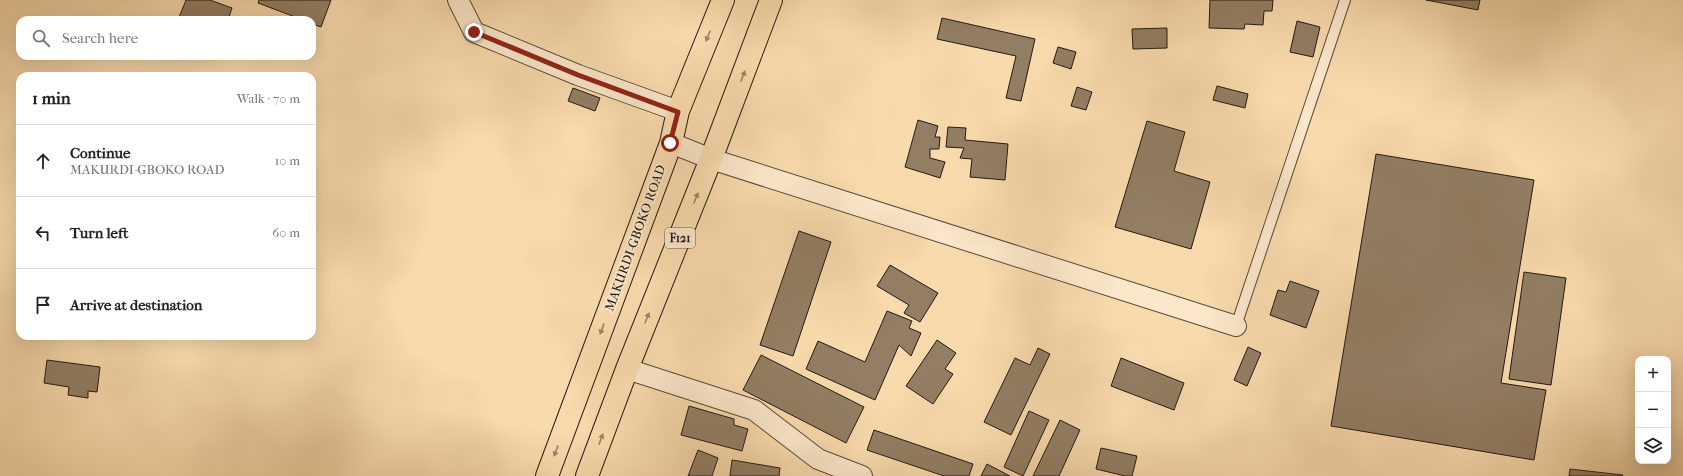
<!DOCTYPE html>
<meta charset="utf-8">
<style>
:root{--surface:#fff;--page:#f6f6f6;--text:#222;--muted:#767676;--line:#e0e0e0}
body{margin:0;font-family:"IM FELL French Canon",serif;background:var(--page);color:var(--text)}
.controls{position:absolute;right:12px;bottom:12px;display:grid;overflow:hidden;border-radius:8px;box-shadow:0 4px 16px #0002}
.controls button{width:36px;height:36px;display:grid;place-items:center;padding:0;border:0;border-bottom:1px solid var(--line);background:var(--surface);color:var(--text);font:20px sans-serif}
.stop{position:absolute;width:12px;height:12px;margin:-9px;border:3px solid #8f2418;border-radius:50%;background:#fff}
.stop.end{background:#8f2418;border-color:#fff;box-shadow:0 1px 4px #0008}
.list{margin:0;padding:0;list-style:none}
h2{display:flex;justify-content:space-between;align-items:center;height:52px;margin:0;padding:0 16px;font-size:17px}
h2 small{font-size:13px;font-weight:400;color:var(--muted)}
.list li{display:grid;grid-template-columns:26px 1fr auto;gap:12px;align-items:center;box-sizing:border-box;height:72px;padding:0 16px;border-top:1px solid var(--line)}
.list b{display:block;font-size:15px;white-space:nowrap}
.list p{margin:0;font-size:13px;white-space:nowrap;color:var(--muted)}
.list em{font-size:13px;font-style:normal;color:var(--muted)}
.icon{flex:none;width:22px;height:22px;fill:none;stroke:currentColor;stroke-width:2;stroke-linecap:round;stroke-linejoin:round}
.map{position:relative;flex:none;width:1683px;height:476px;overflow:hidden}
.search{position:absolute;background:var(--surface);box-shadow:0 4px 16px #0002;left:16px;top:16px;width:300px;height:44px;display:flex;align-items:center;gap:10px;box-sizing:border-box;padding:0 14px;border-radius:12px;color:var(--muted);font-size:15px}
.panel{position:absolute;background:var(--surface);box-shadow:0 4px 16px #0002;left:16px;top:72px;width:300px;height:268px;border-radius:12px}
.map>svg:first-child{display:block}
.building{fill:#927e63;stroke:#231a12}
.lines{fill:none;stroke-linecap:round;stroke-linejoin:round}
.lane-casing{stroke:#584a39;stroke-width:12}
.street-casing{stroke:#584a39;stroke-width:22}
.primary-casing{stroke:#231a12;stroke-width:24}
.lane{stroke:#fbe7ca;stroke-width:10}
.street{stroke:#fbe7ca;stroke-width:20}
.primary{stroke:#f9daad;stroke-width:22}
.oneway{fill:#998467}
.route{stroke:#8f2418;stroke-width:5}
.labels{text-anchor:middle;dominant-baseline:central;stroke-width:4;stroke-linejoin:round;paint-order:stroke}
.shield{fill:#fbe7ca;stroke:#645849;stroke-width:1}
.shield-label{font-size:12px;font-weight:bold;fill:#231a12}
.street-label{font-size:13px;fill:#231a12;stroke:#fbe7ca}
</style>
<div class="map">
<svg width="1683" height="476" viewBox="0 0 1683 476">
<rect width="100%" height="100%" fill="#f9daad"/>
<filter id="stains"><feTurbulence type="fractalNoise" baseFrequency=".005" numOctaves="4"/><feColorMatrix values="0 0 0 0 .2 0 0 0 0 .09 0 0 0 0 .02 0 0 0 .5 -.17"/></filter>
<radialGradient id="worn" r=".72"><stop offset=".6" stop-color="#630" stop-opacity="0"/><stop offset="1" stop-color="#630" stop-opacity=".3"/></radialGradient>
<!-- building -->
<g class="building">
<path d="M 186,0 L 210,0 L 232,8 L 228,20 L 206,20 L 197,17 L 196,20 L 178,20 Z"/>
<path d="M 259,0 L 331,0 L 321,27 L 312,24 L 312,20 L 303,20 L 258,3 Z"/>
<path d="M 1210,0 L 1273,0 L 1272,11 L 1264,11 L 1263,25 L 1245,24 L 1244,29 L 1209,28 Z"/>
<path d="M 1426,0 L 1480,0 L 1478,10 Z"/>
<path d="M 942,18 L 1035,39 L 1021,101 L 1006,98 L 1016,56 L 937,39 Z"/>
<path d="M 1297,21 L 1320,27 L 1313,57 L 1290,52 Z"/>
<path d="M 1167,28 L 1167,48 L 1133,49 L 1132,29 Z"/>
<path d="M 1058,47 L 1076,52 L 1071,69 L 1053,63 Z"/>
<path d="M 1217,86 L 1248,94 L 1245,108 L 1213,100 Z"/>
<path d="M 1077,87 L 1092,92 L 1086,110 L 1071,106 Z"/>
<path d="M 573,88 L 600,98 L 595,111 L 568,101 Z"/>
<path d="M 918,120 L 938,126 L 935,137 L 940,137 L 939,149 L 930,149 L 930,158 L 945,162 L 940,178 L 905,167 Z"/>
<path d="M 1147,121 L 1185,132 L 1174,171 L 1210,182 L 1191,249 L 1115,227 Z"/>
<path d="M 948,127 L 966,128 L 965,140 L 1008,144 L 1005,180 L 970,177 L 972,159 L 960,158 L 964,148 L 946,147 Z"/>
<path d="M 1376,154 L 1534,180 L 1501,383 L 1546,390 L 1534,460 L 1331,426 Z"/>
<path d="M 799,231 L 831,242 L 793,356 L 760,345 Z"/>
<path d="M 890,265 L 938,293 L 920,322 L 904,313 L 909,305 L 877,286 Z"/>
<path d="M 1524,272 L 1566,278 L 1551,385 L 1509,379 Z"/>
<path d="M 1290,281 L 1319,291 L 1306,328 L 1270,315 L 1278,290 L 1286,292 Z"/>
<path d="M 887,311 L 912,321 L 909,328 L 921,333 L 911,356 L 899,345 L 875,400 L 806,369 L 818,341 L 865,362 Z"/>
<path d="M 937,340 L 956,353 L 945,369 L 953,374 L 933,404 L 906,386 Z"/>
<path d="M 1248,347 L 1261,353 L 1247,386 L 1234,380 Z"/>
<path d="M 1038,348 L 1050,354 L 1011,435 L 984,422 L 1015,358 L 1030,365 Z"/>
<path d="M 761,355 L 864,407 L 846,443 L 743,390 Z"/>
<path d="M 1121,358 L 1184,383 L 1174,410 L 1111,386 Z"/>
<path d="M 47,360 L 100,367 L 97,392 L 88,391 L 88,398 L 68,395 L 69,387 L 44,383 Z"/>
<path d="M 689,406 L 734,419 L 734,425 L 748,429 L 742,451 L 681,435 Z"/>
<path d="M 1029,411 L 1049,420 L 1023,476 L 1004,467 Z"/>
<path d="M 1060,420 L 1080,430 L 1059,476 L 1033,476 Z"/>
<path d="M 874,430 L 973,464 L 969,476 L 944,476 L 867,450 Z"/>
<path d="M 1101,448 L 1137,456 L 1132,476 L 1125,476 L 1096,469 Z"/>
<path d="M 698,450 L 718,458 L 712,476 L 688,476 Z"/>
<path d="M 732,460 L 780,468 L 779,476 L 730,476 Z"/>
<path d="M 987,464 L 1010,476 L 981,476 Z"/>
<path d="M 1570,469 L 1623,475 L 1622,476 L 1569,476 Z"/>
</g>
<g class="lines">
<defs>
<path id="lane" d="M 1236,326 L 1345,0"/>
<g id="street">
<path d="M 458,0 L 474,32 L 578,75 L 678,111"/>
<path d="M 671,143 L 711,159 L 1236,326"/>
<path d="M 627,369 L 754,410 L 818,459 L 862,476"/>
</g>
<g id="primary">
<path d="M 547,476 L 671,143 L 678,111 L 723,0"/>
<path d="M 587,476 L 627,369 L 711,159 L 771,0"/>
</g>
</defs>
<!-- lane casing -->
<use href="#lane" class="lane-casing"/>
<!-- street casing -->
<use href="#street" class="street-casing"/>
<!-- primary casing -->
<use href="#primary" class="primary-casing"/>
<!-- lane -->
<use href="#lane" class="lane"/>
<!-- street -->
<use href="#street" class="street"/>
<!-- primary -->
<use href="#primary" class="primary"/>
</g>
<!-- one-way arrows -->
<defs><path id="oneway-solid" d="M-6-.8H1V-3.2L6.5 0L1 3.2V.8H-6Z"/></defs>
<g class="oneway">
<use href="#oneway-solid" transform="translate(708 36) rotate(112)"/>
<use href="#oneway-solid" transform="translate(743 76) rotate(-69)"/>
<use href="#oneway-solid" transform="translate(696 198) rotate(-68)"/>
<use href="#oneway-solid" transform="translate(647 318) rotate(-68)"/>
<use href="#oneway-solid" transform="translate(602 329) rotate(110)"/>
<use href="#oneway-solid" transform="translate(601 439) rotate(-70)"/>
<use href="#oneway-solid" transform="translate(556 451) rotate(110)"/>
</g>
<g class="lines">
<!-- route -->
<path class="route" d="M 474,32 L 578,75 L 678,112 L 670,143"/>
</g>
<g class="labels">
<!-- shield labels -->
<rect class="shield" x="665" y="228" width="30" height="20" rx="3"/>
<g class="shield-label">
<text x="680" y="238">F121</text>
</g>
<!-- street labels -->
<g class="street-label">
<text transform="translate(635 238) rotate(-70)">MAKURDI-GBOKO ROAD</text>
</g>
</g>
<rect width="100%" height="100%" filter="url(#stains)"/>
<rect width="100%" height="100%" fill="url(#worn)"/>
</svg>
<div class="controls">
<button>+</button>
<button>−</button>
<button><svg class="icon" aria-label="layers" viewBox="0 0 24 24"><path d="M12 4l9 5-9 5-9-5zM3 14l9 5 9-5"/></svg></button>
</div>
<div class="stop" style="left:670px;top:143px"></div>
<div class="stop end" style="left:474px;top:32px"></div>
<div class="search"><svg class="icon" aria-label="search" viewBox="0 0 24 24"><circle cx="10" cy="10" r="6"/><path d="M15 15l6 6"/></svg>Search here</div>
<section class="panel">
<h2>1 min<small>Walk · 70 m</small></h2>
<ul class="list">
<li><svg class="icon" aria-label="ahead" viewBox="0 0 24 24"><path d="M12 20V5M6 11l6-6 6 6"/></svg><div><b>Continue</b><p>MAKURDI-GBOKO ROAD</p></div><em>10 m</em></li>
<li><svg class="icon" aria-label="left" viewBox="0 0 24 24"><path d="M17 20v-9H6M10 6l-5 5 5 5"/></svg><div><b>Turn left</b></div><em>60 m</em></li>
<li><svg class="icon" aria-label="arrive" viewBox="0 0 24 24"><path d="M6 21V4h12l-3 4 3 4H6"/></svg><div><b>Arrive at destination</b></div></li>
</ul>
</section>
</div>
